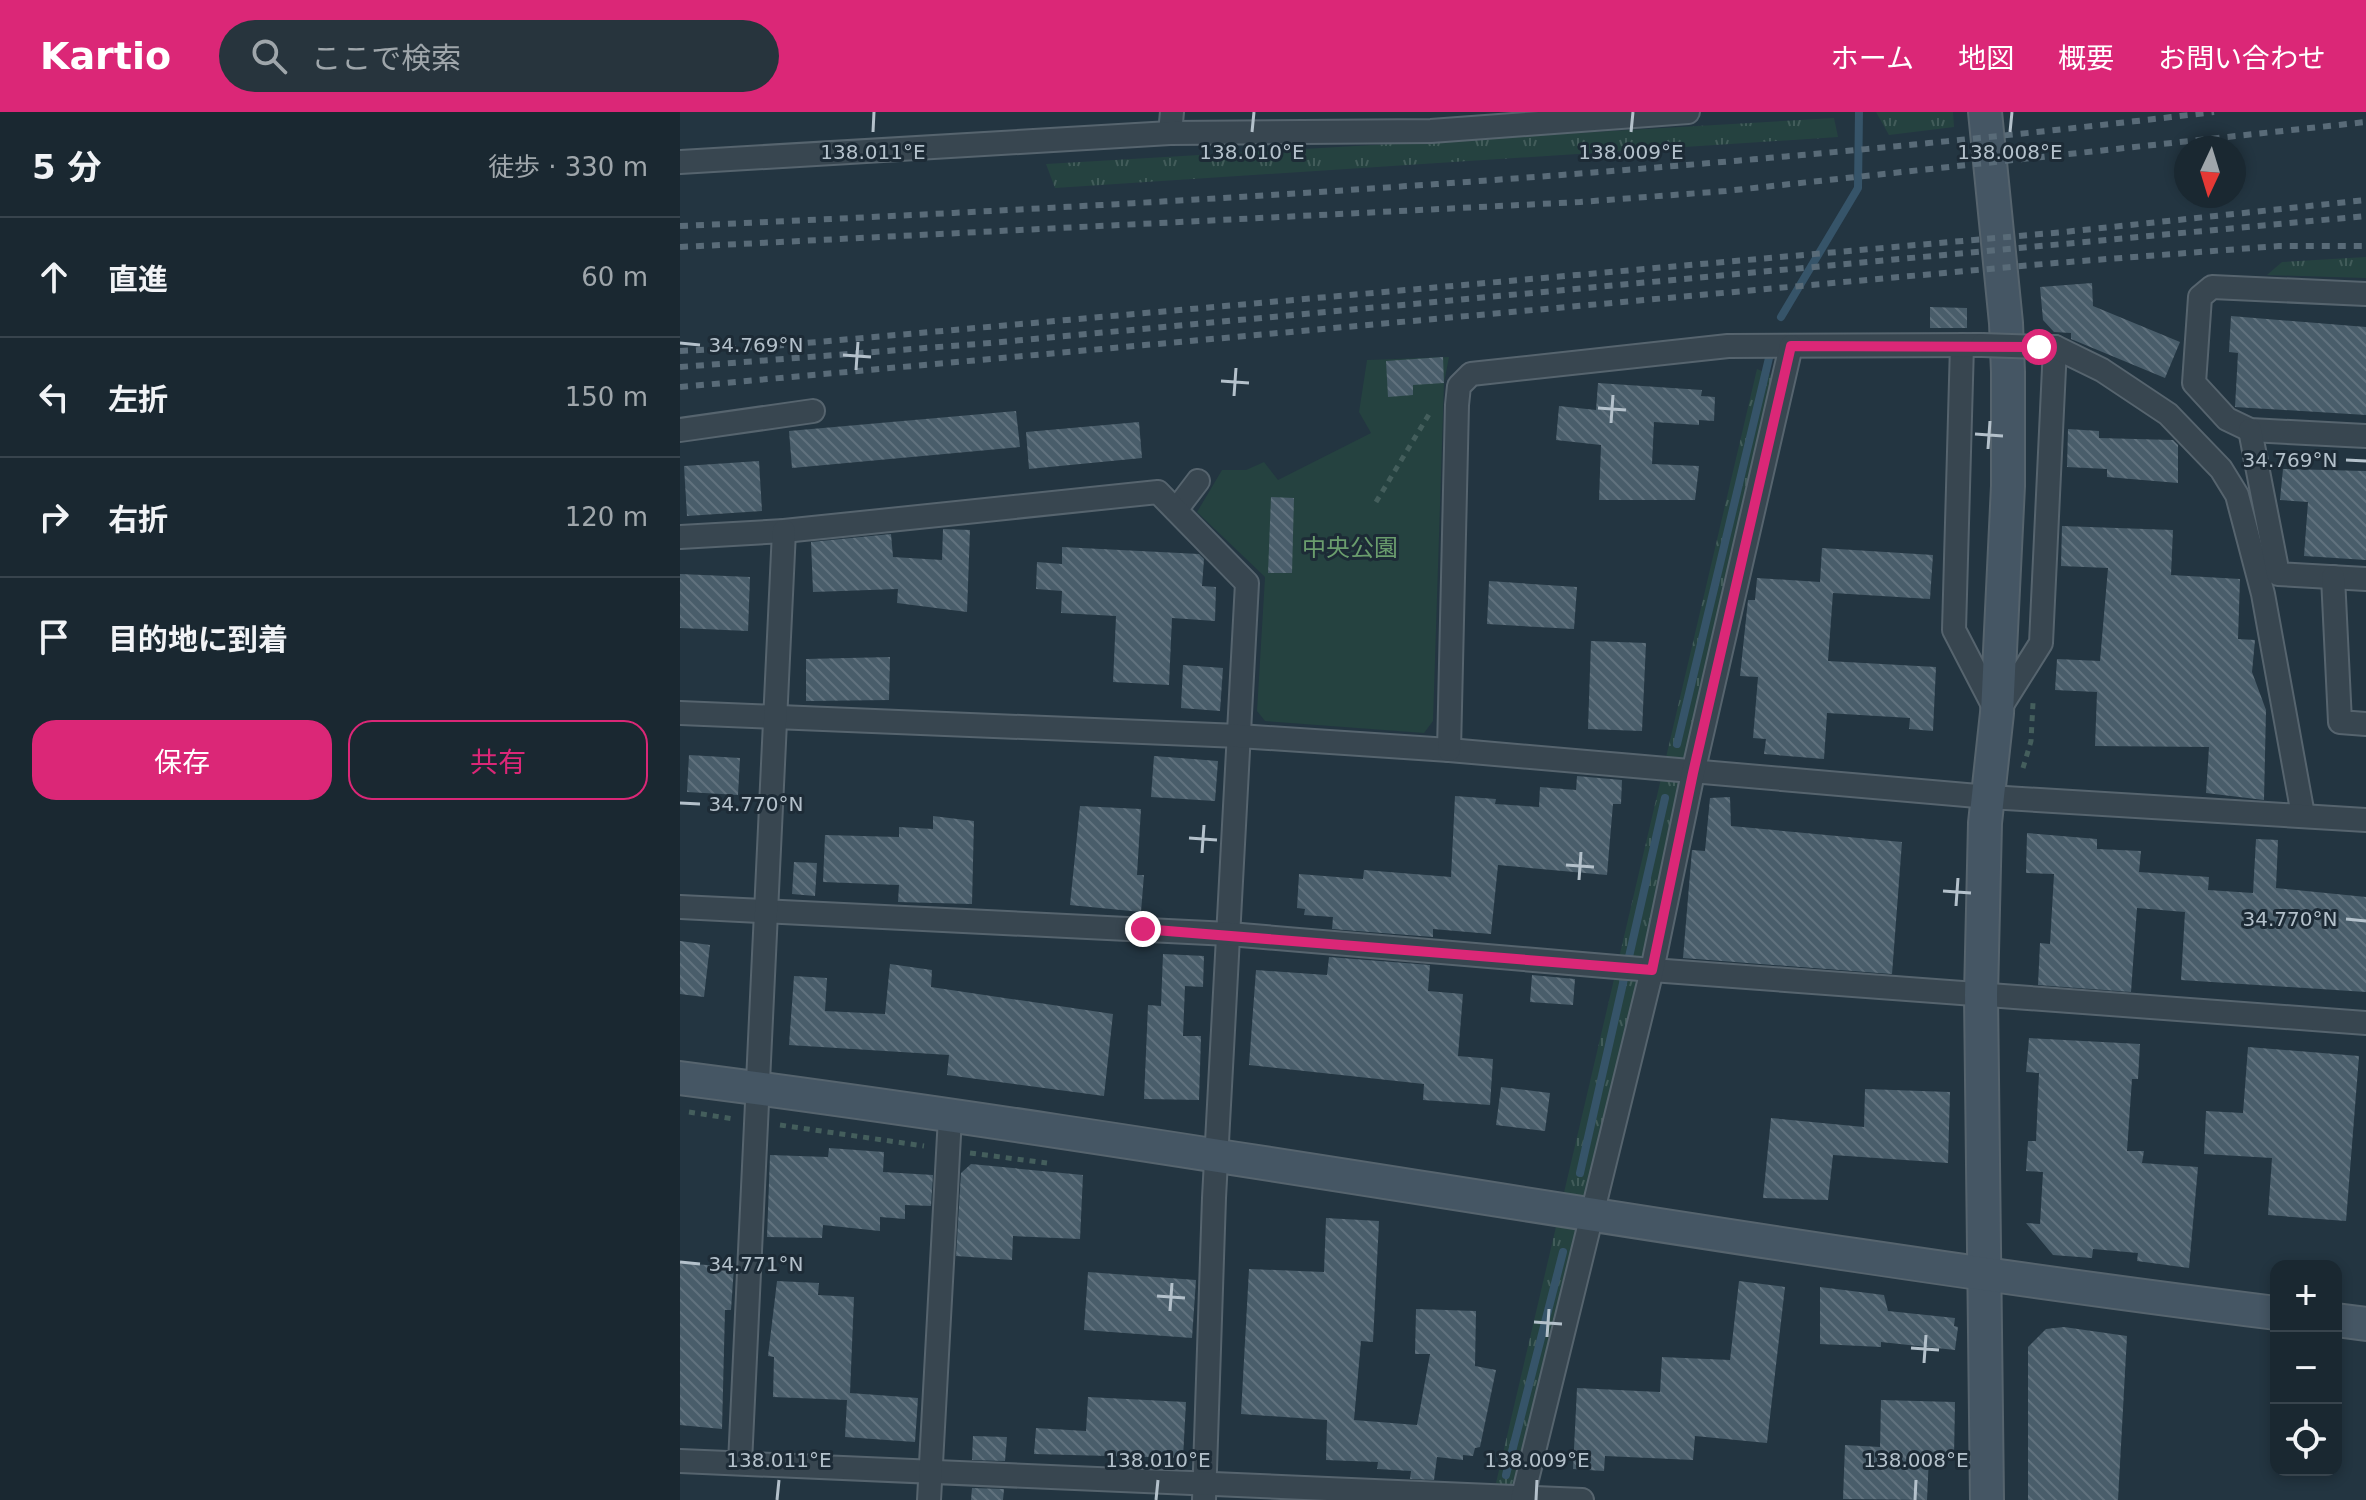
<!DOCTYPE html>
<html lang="ja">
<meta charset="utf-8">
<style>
:root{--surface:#1a2831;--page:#27343d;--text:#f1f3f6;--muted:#9fa6ab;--line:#38444d;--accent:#db2777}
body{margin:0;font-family:"DejaVu Sans","Noto Sans JP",sans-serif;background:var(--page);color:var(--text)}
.controls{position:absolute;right:24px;bottom:24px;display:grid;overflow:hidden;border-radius:16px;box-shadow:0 4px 12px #0003}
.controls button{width:72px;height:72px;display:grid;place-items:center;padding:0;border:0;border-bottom:2px solid var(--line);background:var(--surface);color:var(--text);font:40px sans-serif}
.compass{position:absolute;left:1494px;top:24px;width:72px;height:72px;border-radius:50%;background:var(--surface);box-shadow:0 4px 12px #0003;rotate:184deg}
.stop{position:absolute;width:24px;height:24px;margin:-18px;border:6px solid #db2777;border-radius:50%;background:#fff}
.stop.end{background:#db2777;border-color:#fff;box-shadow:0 2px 8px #0008}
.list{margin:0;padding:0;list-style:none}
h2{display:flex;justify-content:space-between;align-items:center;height:104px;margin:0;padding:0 32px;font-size:34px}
h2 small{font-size:26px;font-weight:400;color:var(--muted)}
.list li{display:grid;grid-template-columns:52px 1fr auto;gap:24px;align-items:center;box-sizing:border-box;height:120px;padding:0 32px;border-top:2px solid var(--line)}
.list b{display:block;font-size:30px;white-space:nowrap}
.list em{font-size:26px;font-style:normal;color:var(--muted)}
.actions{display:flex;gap:16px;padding:24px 32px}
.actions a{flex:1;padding:18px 0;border:2px solid var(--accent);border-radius:24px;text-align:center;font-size:28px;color:var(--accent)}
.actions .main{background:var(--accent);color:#fff}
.icon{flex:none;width:44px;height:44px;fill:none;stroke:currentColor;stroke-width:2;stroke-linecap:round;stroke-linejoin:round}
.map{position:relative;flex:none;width:1686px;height:1388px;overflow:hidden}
header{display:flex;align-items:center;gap:48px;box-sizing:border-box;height:112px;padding:0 40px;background:var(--accent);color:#fff}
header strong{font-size:38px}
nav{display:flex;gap:44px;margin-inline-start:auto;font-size:28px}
.search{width:560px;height:72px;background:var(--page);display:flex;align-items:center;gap:20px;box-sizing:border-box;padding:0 28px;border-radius:44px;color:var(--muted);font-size:30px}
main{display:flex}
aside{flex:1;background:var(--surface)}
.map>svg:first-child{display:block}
.grass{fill:url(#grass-tufts)}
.green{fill:#254240}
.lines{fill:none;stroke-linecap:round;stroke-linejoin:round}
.stream{stroke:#365469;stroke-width:8}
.building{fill:url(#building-back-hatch)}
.street-casing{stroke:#56646e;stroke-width:26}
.secondary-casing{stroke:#56646e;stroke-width:36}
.path{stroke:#445e5c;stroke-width:5;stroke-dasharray:6 6;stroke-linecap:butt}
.street{stroke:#384650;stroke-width:22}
.secondary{stroke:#455664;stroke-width:32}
.rail{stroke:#596b78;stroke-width:6;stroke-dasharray:8 8;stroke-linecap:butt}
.street-bridge-casing{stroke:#56646e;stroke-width:26;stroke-linecap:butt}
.street-bridge{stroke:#384650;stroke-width:22}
.route{stroke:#db2777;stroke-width:10}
.ticks{fill:none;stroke:#b4c1cb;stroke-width:3}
.labels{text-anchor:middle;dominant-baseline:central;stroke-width:6;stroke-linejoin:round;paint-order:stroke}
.park-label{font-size:24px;fill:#6a9d6d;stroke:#1d2b36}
.ticks-label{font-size:20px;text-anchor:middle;fill:#b4c1cb;stroke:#1d2b36;stroke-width:6;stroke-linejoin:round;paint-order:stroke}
</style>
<header>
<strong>Kartio</strong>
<div class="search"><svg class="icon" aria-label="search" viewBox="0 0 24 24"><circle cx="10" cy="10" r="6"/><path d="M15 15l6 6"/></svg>ここで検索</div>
<nav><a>ホーム</a><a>地図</a><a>概要</a><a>お問い合わせ</a></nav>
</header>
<main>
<aside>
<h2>5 分<small>徒歩 · 330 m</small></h2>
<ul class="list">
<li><svg class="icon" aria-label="ahead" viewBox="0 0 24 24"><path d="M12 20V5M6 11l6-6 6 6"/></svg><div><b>直進</b></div><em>60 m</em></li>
<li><svg class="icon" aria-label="left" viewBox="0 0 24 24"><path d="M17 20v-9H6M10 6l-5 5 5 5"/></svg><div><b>左折</b></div><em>150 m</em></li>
<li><svg class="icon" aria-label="right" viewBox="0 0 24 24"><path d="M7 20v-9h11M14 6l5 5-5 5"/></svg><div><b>右折</b></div><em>120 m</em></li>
<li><svg class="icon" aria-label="arrive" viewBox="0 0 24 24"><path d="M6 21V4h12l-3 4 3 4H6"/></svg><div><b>目的地に到着</b></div></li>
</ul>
<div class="actions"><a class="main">保存</a><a>共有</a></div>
</aside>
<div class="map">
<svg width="1686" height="1388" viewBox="0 0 1686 1388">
<defs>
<pattern id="grass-tufts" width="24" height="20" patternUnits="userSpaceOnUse" patternTransform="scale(2)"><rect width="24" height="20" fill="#254240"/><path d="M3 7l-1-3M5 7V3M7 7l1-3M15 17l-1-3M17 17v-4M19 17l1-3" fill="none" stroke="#425c5a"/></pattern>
<pattern id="building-back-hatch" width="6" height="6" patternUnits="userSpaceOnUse" patternTransform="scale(2)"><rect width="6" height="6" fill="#495d6a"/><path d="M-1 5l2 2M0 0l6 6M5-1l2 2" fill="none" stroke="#61727e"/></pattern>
</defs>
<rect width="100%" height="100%" fill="#233541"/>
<!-- grass -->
<g class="grass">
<path d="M 1196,0 L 1273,0 L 1274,15 L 1209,23 Z"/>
<path d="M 1154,6 L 1158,25 L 375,76 L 366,52 Z"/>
<path d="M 1686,145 L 1686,166 L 1587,163 L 1602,150 Z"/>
<path d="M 1077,257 L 1093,264 L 981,775 L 836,1388 L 812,1388 Z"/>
</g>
<!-- green -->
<path class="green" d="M 769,245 L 764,271 L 753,609 L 744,621 L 585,609 L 577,599 L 585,465 L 517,400 L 542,358 L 566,358 L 584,350 L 598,368 L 691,321 L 679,300 L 687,248 Z"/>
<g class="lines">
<!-- stream -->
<g class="stream">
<path d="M 1101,205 L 1178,76 L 1179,0"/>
<path d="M 997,632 L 1089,246"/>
<path d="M 900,1061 L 985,686"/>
<path d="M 826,1363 L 883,1140"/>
</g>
</g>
<!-- building -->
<g class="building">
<path d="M 1412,171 L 1413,194 L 1500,230 L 1485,266 L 1391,227 L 1391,221 L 1374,220 L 1363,208 L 1360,175 Z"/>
<path d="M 1250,195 L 1287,196 L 1287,216 L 1250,216 Z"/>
<path d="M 1551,204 L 1686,215 L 1686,303 L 1555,295 L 1558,241 L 1549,240 Z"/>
<path d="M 763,245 L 764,271 L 733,273 L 733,283 L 708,285 L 706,249 Z"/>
<path d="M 918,271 L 1022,278 L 1021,284 L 1035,285 L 1034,309 L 1019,308 L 1019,313 L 974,310 L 972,352 L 1019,354 L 1015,388 L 919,388 L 921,333 L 876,328 L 879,294 L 916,298 Z"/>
<path d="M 336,299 L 340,335 L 112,356 L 109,319 Z"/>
<path d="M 459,310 L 462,346 L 349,357 L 346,320 Z"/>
<path d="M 1388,317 L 1419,319 L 1419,326 L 1493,328 L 1498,333 L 1498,371 L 1427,365 L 1427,357 L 1387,355 Z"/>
<path d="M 79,349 L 82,399 L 7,404 L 4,354 Z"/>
<path d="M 1603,357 L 1686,359 L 1686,448 L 1624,444 L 1628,390 L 1600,388 Z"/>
<path d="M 591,385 L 614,386 L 612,461 L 588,461 Z"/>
<path d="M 1382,414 L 1493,418 L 1491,463 L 1560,467 L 1558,527 L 1575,528 L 1572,560 L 1586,598 L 1584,688 L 1526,681 L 1529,635 L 1415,634 L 1417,580 L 1375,578 L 1377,547 L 1420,549 L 1428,456 L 1381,454 Z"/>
<path d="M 263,417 L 290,418 L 287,500 L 217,491 L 218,477 L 133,480 L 131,430 L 211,422 L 213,445 L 262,448 Z"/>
<path d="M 382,435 L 519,442 L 524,447 L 522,474 L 536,475 L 535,509 L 492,506 L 489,573 L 433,570 L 436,504 L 381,501 L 382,479 L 356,477 L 357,450 L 382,452 Z"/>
<path d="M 1142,436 L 1253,443 L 1250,487 L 1153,481 L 1148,549 L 1256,555 L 1253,619 L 1229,617 L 1230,606 L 1147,601 L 1144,647 L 1084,642 L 1086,627 L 1073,626 L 1078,565 L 1060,564 L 1068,488 L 1075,488 L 1077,466 L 1140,470 Z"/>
<path d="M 0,462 L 70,465 L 68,519 L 0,516 Z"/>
<path d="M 809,469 L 897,475 L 894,517 L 807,512 Z"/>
<path d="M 911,529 L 966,531 L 962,619 L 908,617 Z"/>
<path d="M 210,545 L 209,588 L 126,589 L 126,547 Z"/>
<path d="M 503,553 L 543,556 L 540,599 L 501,596 Z"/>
<path d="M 9,643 L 60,646 L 58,683 L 7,680 Z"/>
<path d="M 474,644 L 538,649 L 535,689 L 471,685 Z"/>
<path d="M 897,664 L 942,668 L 941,692 L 933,692 L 927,763 L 818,753 L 811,822 L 753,817 L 753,825 L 652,817 L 653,805 L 624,803 L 625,797 L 617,796 L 619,762 L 683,767 L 684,758 L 771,765 L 775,684 L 816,687 L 815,692 L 859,695 L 860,675 L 896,678 Z"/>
<path d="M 1050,685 L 1051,714 L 1222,730 L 1212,862 L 1003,846 L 1012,738 L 1025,739 L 1030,686 Z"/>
<path d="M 400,694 L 461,697 L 457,763 L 464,763 L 461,800 L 390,793 Z"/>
<path d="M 253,704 L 294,709 L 292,792 L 218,790 L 219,773 L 143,770 L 145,723 L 219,725 L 219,715 L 253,717 Z"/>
<path d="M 1347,721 L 1417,727 L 1417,737 L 1461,739 L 1459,760 L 1529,765 L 1528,778 L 1573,781 L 1576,727 L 1598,728 L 1596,776 L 1686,785 L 1686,880 L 1501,868 L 1505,800 L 1457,796 L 1451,880 L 1358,873 L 1360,831 L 1370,832 L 1374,762 L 1346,761 Z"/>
<path d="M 114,750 L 137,751 L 135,784 L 112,782 Z"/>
<path d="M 0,829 L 30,833 L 24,885 L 0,882 Z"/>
<path d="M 483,842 L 524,844 L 523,875 L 505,874 L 503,924 L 521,924 L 519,988 L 464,987 L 468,893 L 481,894 Z"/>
<path d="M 649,845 L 750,853 L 748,879 L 783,882 L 778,944 L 813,947 L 810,993 L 743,988 L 744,972 L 569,953 L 576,858 L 647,863 Z"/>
<path d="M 210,852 L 252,858 L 251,875 L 433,902 L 424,984 L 267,963 L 269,943 L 109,933 L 114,864 L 147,866 L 145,899 L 205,902 Z"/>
<path d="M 852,863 L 895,867 L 893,893 L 850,890 Z"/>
<path d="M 1349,926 L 1460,932 L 1458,967 L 1452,967 L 1447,1039 L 1464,1039 L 1462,1051 L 1518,1055 L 1509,1156 L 1457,1149 L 1458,1141 L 1413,1137 L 1412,1146 L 1373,1143 L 1346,1111 L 1360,1112 L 1363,1060 L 1346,1059 L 1348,1029 L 1356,1029 L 1359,961 L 1346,960 Z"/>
<path d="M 1568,935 L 1679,944 L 1666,1109 L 1588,1103 L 1592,1046 L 1524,1042 L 1526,999 L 1563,1001 Z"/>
<path d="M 821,975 L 870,981 L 865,1019 L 816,1013 Z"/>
<path d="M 1185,977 L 1270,980 L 1268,1051 L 1153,1043 L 1148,1088 L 1083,1086 L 1091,1006 L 1184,1015 Z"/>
<path d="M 149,1036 L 204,1040 L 203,1060 L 253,1063 L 251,1094 L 225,1093 L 225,1107 L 200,1105 L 200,1119 L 143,1113 L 142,1126 L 87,1125 L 90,1043 L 148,1045 Z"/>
<path d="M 291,1052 L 403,1063 L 400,1127 L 333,1124 L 332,1148 L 276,1144 L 281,1061 Z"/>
<path d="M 646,1106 L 699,1109 L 693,1230 L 681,1229 L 674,1308 L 737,1313 L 750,1242 L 735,1242 L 736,1197 L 796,1199 L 795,1254 L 816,1258 L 800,1335 L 795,1336 L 793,1344 L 783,1343 L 783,1348 L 757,1345 L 754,1368 L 730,1367 L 731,1359 L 697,1357 L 698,1350 L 646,1348 L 647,1308 L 561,1302 L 569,1157 L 644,1160 Z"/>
<path d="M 0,1151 L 54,1155 L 51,1198 L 45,1198 L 42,1317 L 0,1313 Z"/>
<path d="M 408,1160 L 516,1168 L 512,1226 L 404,1218 Z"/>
<path d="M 97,1169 L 139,1171 L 138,1183 L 174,1185 L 170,1281 L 238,1286 L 235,1330 L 165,1325 L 167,1288 L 93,1285 L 94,1245 L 88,1244 Z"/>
<path d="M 1059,1169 L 1105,1175 L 1087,1331 L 1015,1324 L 1013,1348 L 925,1344 L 924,1359 L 893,1357 L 897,1276 L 980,1280 L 982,1245 L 1050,1248 Z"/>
<path d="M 1140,1175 L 1204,1183 L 1208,1199 L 1275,1206 L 1274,1214 L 1278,1215 L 1275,1238 L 1201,1230 L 1201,1235 L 1140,1232 Z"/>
<path d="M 1384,1215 L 1447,1224 L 1438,1388 L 1348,1388 L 1348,1235 L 1366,1217 Z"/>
<path d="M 408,1285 L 506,1290 L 503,1346 L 354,1342 L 356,1316 L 406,1319 Z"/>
<path d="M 1201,1288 L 1275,1290 L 1274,1345 L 1249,1344 L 1247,1388 L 1163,1387 L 1165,1333 L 1200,1335 Z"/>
<path d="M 293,1324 L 327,1325 L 325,1349 L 292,1348 Z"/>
<path d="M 292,1376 L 324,1377 L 323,1388 L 291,1388 Z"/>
</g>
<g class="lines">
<defs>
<g id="street">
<path d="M 490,21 L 492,0"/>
<path d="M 0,50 L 490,21 L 751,19 L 1008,0"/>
<path d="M 1686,182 L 1532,175 L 1520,185 L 1514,271 L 1547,307 L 1570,318 L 1686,324"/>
<path d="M 1282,233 L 1274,518 L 1317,601 L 1361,531 L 1375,235"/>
<path d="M 1362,235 L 1375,235 L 1422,258 L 1488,302 L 1541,357 L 1557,383 L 1583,482 L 1623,703"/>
<path d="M 0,318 L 133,299"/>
<path d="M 1570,318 L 1598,462 L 1686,467"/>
<path d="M 496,398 L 518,369"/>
<path d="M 0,425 L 104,419 L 478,380 L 567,471 L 534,1086 L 524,1388"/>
<path d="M 1653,465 L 1660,610 L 1686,612"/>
<path d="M 0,601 L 559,624 L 769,638 L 1309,685 L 1686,708"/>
<path d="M 769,638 L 777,293 L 779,274 L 791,262 L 1048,234 L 1302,233"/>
<path d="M 0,795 L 549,822 L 972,858 L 1686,911"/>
<path d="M 0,1349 L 902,1388"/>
<path d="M 60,1351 L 104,419"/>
<path d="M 249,1388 L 270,1005"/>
<path d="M 842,1388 L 972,858 L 1013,661 L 1111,234"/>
</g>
<g id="secondary">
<path d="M 1305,0 L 1326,211 L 1328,260 L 1328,374 L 1317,601 L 1305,711 L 1301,883 L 1307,1388"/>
<path d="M 0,966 C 533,1035 1062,1135 1596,1201"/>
<path d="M 1656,1208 L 1686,1212"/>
</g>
</defs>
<!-- street casing -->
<use href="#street" class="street-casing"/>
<!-- secondary casing -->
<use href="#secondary" class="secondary-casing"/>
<!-- path -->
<g class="path">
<path d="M 696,390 L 751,299"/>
<path d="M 1343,656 L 1351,629 L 1353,591"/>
<path d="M 9,1000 L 54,1007"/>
<path d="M 100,1013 L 244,1034"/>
<path d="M 290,1041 L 367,1051"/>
</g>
<!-- street -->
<use href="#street" class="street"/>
<!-- secondary -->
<use href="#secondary" class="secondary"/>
<!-- rail -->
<g class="rail">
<path d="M 0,114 C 512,91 1025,61 1534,0"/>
<path d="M 0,135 L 900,90 L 1046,79 L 1686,10"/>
<path d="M 0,239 L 92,234 L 1384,120 L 1686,88"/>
<path d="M 0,255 L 310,231 L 1686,104"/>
<path d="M 0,275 L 1375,151 L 1599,134 L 1686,134"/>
</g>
<defs>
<path id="street-bridge" d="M 1302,233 L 1359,235"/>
</defs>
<!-- street-bridge casing -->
<use href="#street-bridge" class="street-bridge-casing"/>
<!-- street-bridge -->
<use href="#street-bridge" class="street-bridge"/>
</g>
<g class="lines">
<!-- route -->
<path class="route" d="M 463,817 L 972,858 L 1013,661 L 1111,234 L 1359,235"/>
</g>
<!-- ticks -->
<path class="ticks" d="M 193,20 L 194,0M 572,20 L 574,0M 951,20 L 953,0M 1330,20 L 1332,0M 0,231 L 20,233M 163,243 L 191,245M 176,258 L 178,230M 541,269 L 569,271M 554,284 L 556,256M 918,296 L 946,298M 931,311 L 933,283M 1295,322 L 1323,324M 1308,337 L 1310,309M 1666,348 L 1686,349M 0,691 L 20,692M 509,726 L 537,728M 522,741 L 524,713M 886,753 L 914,755M 899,768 L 901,740M 1263,779 L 1291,781M 1276,794 L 1278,766M 1666,807 L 1686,809M 0,1150 L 20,1152M 477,1184 L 505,1186M 490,1199 L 492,1171M 854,1210 L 882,1212M 867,1225 L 869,1197M 1231,1236 L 1259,1238M 1244,1251 L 1246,1223M 97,1388 L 99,1368M 476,1388 L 478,1368M 856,1388 L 857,1368M 1235,1388 L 1236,1368"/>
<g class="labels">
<!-- park labels -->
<g class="park-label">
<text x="670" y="436">中央公園</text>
</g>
</g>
<g class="ticks-label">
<text x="193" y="47">138.011°E</text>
<text x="572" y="47">138.010°E</text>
<text x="951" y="47">138.009°E</text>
<text x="1330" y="47">138.008°E</text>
<text x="76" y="240">34.769°N</text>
<text x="1610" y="355">34.769°N</text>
<text x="76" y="699">34.770°N</text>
<text x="1610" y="814">34.770°N</text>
<text x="76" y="1159">34.771°N</text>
<text x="99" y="1355">138.011°E</text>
<text x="478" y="1355">138.010°E</text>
<text x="857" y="1355">138.009°E</text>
<text x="1236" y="1355">138.008°E</text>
</g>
</svg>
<div class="controls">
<button>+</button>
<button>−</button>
<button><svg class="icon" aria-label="locate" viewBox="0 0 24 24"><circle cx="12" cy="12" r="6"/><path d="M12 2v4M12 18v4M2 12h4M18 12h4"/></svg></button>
</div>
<svg class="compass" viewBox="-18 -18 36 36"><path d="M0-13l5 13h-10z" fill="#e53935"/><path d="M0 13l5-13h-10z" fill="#9fa6ab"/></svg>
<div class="stop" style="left:1359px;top:235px"></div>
<div class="stop end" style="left:463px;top:817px"></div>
</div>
</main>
